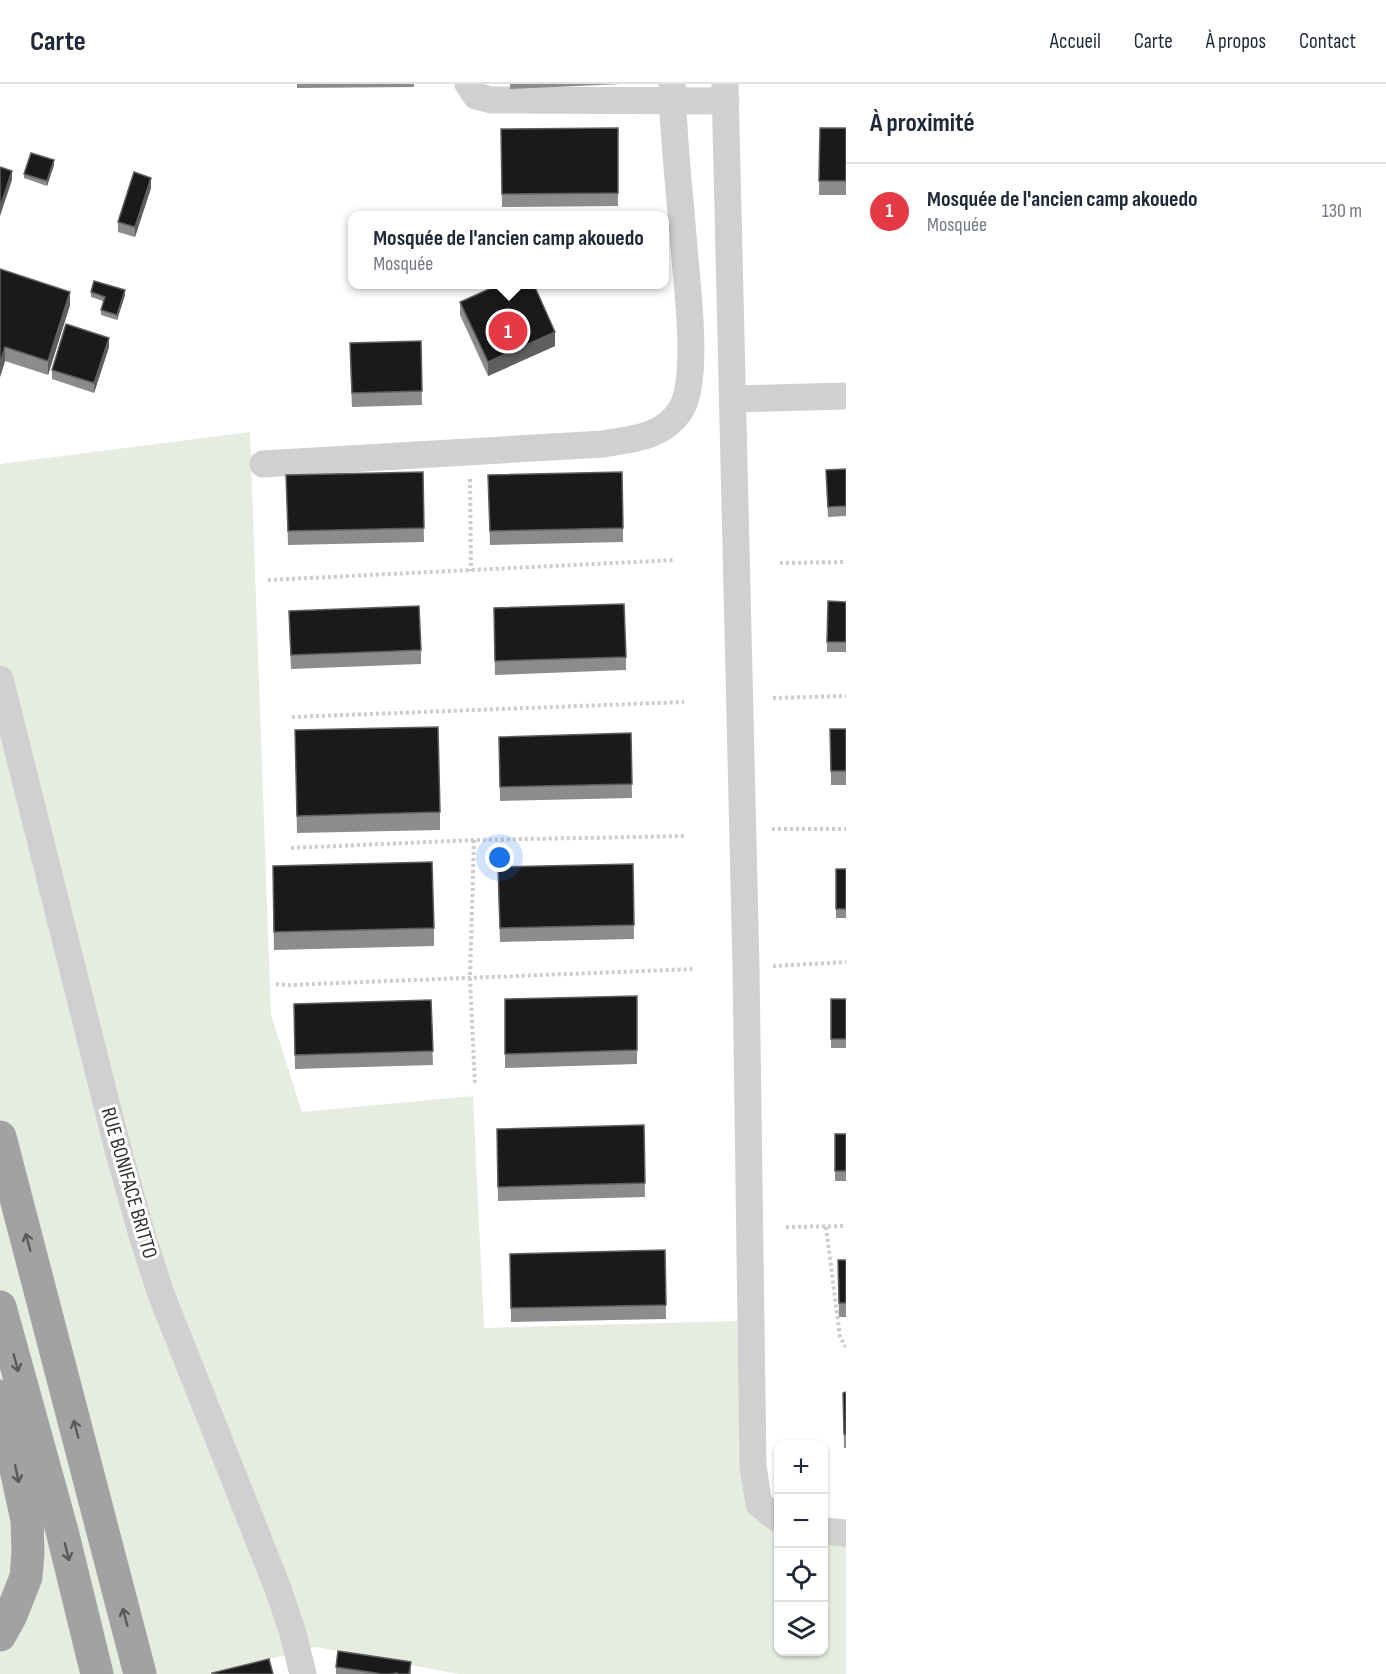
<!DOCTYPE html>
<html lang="fr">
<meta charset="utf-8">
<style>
:root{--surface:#fff;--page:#f2f2f3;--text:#1f2937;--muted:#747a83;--line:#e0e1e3;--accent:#e63946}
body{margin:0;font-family:"Sofia Sans Condensed",sans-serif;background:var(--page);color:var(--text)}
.controls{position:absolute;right:18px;bottom:18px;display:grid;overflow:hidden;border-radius:12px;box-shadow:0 2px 4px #0004}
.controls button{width:54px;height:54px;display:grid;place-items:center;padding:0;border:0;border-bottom:2px solid var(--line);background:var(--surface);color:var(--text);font:30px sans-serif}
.you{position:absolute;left:500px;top:774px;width:21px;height:21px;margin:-15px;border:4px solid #fff;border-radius:50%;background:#1a73e8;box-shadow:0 0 0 9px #1a73e833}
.badge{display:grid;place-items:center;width:39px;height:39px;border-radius:50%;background:var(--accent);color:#fff;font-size:20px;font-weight:700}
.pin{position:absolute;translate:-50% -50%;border:3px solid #fff;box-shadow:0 2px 6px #0006}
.popup{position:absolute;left:348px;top:127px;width:321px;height:78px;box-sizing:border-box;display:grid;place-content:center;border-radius:12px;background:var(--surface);filter:drop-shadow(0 2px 4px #0005);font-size:20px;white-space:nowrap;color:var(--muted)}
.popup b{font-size:22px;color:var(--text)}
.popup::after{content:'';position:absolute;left:50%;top:100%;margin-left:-12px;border:12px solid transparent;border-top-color:var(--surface)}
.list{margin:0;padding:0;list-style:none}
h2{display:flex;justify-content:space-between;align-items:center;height:78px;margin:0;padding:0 24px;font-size:26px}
h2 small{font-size:20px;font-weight:400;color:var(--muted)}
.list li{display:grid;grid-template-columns:39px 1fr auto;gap:18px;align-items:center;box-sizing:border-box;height:96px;padding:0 24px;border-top:2px solid var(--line)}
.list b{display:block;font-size:22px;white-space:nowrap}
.list p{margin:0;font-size:20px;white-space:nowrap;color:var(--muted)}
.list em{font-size:20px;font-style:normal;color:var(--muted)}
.icon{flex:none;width:33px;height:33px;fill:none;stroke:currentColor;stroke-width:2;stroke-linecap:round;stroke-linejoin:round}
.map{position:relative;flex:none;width:846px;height:1590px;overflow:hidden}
header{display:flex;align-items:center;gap:36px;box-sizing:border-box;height:84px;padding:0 30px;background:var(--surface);border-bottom:2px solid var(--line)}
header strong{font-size:28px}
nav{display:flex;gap:33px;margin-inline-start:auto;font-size:21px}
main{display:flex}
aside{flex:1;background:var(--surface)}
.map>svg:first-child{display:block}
.green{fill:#e6ecdf}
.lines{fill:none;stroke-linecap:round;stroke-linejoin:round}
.path{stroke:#cdcdcd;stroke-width:4;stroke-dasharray:3 3;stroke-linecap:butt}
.minor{stroke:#d0d0d0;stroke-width:27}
.trunk{stroke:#a2a2a2;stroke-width:33}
.wall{fill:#8c8c8c}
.shaded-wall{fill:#5f5f5f}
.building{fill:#1a1a1a;stroke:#5f5f5f;stroke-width:1.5}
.oneway{stroke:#5a5a5a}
.labels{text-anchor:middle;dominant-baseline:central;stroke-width:6;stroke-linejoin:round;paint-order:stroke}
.street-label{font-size:21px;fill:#333;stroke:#fff}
</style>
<header>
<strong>Carte</strong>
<nav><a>Accueil</a><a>Carte</a><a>À propos</a><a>Contact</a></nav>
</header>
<main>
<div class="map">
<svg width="846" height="1590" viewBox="0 0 846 1590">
<rect width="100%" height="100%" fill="#fff"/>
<!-- green -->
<path class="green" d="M 250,348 L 271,931 L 302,1028 L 473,1012 L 484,1244 L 737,1237 L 743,1391 L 778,1435 L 778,1568 L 824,1568 L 824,1448 L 846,1447 L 846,1590 L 458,1590 L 316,1563 L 211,1590 L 0,1590 L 0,380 Z"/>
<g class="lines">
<!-- path -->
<g class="path">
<path d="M 470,395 L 471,487"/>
<path d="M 780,479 L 846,478"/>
<path d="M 268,496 L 675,476"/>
<path d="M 773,614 L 846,612"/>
<path d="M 292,633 L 684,618"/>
<path d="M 772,745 L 846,745"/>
<path d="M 474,756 L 470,895 L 475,1001"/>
<path d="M 291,764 L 474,756 L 686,752"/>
<path d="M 773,882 L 846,878"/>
<path d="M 276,900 L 288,901 L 694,885"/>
<path d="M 786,1143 L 846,1142"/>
<path d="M 826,1143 L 840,1253 L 846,1263"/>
</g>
<!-- minor -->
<g class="minor">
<path d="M 468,0 L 476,12 L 491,16 L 726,17"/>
<path d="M 725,0 L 746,884 L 753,1382 L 759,1420 L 778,1435"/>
<path d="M 733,315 L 846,312"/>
<path d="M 263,380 L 603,360 C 632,355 662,354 680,327 C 700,298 687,201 684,164 C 680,110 673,55 672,0"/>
<path d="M 0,595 L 117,1062 L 142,1151 L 161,1210 L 277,1502 L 292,1546 L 303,1590"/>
<path d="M 824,1447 L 846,1449"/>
</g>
<!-- trunk -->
<g class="trunk">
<path d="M 0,1053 L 140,1590"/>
<path d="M 0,1223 L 62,1447 L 97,1590"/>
<path d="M 0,1312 L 27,1436 L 28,1468 L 26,1493 L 11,1531 L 0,1551"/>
</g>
</g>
<!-- wall -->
<g class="wall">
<path d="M 297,0 L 414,0 L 414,3 L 297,4 Z"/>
<path d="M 510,0 L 621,0 L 510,5 Z"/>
<path d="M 618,44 L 618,122 L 502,123 L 501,45 Z"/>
<path d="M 820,44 L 846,44 L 846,111 L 819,111 Z"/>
<path d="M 54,81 L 47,102 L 24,94 L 24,90 Z"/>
<path d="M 151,104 L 135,153 L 118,148 L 118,138 Z"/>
<path d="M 0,185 L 70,221 L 48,291 L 5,277 L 0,293 Z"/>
<path d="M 91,208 L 125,211 L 117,236 L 101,231 L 101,226 L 103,217 L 91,213 Z"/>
<path d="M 460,218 L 555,262 L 488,292 L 460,231 Z"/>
<path d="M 421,257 L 422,321 L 352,323 L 350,273 Z"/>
<path d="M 109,263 L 94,309 L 52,295 L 52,286 Z"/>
<path d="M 846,385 L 846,432 L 828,433 L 826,395 Z"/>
<path d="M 423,388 L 424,458 L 288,461 L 286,391 Z"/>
<path d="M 488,391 L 623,444 L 623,458 L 490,461 Z"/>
<path d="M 846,518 L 846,568 L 827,568 L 827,558 Z"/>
<path d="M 494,538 L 626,573 L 626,586 L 495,591 Z"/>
<path d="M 289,541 L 421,566 L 421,580 L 291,585 Z"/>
<path d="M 830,645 L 846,645 L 846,701 L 831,701 Z"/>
<path d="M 295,646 L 440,728 L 440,746 L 297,749 Z"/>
<path d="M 631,649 L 632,714 L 500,717 L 499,653 Z"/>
<path d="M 633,780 L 634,855 L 500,858 L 498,797 Z"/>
<rect x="836" y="785" width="10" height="49"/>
<path d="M 273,800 L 434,844 L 434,862 L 274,866 Z"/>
<path d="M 637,912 L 637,980 L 505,984 L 505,915 Z"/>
<rect x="831" y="915" width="15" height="49"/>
<path d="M 431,916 L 433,981 L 295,985 L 294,920 Z"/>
<path d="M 644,1041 L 645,1113 L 498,1117 L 497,1045 Z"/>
<rect x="835" y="1050" width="11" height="47"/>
<path d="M 665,1166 L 666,1235 L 511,1238 L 510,1170 Z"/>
<path d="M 838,1176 L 846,1176 L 846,1233 L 839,1233 Z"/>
<path d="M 846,1308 L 846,1364 L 844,1364 L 843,1309 Z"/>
<path d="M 411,1578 L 411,1590 L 336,1590 L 336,1583 Z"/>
</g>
<!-- shaded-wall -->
<g class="shaded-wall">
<path d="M 54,76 L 54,81 L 47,102 L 47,97 Z"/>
<path d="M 12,87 L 12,96 L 0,132 L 0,123 Z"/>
<path d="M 151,94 L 151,104 L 135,153 L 135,143 Z"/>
<path d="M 125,206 L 125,211 L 117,236 L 117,231 Z"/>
<path d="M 70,208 L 70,221 L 48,291 L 48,277 Z"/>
<path d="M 555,248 L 555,262 L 488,292 L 488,278 Z"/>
<path d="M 109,254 L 109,263 L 94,309 L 94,299 Z"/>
<path d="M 5,263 L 5,277 L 0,293 L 0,279 Z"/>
</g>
<!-- building -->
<g class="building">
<path d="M 618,44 L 618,109 L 502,110 L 501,45 Z"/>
<path d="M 820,44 L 846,44 L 846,97 L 819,97 Z"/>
<path d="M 31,69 L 54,76 L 47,97 L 24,90 Z"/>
<path d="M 0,83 L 12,87 L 0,123 Z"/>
<path d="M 134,88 L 151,94 L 135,143 L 118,138 Z"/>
<path d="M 0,185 L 70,208 L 48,277 L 5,263 L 0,279 Z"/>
<path d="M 94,197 L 125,206 L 117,231 L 101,226 L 105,213 L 91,208 Z"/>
<path d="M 498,201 L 534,201 L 555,248 L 488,278 L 460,218 Z"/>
<path d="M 66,240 L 109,254 L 94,299 L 52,286 Z"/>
<path d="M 421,257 L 422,307 L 352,309 L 350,259 Z"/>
<path d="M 846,385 L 846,422 L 828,423 L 826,386 Z"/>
<path d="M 423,388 L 424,444 L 288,447 L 286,391 Z"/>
<path d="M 622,388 L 623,444 L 490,447 L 488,391 Z"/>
<path d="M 828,517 L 846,518 L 846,558 L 827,558 Z"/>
<path d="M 624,520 L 626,573 L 495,577 L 494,524 Z"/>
<path d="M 419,522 L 421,566 L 291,571 L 289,527 Z"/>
<path d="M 438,643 L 440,728 L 297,732 L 295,646 Z"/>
<path d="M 830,645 L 846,645 L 846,687 L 831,687 Z"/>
<path d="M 631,649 L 632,700 L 500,703 L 499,653 Z"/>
<path d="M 432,778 L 434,844 L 274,848 L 273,782 Z"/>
<path d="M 633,780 L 634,841 L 500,844 L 498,783 Z"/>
<rect x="836" y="785" width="10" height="40"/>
<path d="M 637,912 L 637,966 L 505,970 L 505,915 Z"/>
<rect x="831" y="915" width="15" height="40"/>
<path d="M 431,916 L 433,967 L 295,971 L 294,920 Z"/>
<path d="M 644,1041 L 645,1099 L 498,1103 L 497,1045 Z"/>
<rect x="835" y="1050" width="11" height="37"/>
<path d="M 665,1166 L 666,1221 L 511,1224 L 510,1170 Z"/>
<path d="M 838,1176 L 846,1176 L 846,1219 L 839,1219 Z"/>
<path d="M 846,1308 L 846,1350 L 844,1350 L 843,1309 Z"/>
<path d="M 338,1567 L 411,1578 L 409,1590 L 397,1590 L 397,1589 L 391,1590 L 382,1590 L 336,1583 Z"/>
<path d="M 269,1575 L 273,1590 L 212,1590 L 212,1589 Z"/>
</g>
<!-- one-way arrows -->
<defs><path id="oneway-shaft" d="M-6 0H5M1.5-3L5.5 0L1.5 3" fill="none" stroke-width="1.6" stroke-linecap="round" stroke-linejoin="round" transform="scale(1.5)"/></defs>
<g class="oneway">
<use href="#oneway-shaft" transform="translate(28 1158) rotate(-105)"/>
<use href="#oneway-shaft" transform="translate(16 1279) rotate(75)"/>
<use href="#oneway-shaft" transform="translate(76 1345) rotate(-105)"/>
<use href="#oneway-shaft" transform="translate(17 1390) rotate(78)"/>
<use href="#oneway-shaft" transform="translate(67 1468) rotate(76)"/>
<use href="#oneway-shaft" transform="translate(125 1533) rotate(-105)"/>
</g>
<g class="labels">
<!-- street labels -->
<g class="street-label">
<text transform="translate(129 1099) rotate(74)">RUE BONIFACE BRITTO</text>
</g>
</g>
</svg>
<div class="controls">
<button>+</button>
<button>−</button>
<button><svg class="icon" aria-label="locate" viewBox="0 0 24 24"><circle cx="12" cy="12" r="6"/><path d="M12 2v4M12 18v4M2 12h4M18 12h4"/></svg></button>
<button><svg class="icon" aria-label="layers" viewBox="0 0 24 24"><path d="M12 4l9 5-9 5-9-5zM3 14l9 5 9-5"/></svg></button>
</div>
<div class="you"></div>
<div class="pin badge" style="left:508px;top:247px">1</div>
<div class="popup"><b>Mosquée de l'ancien camp akouedo</b>Mosquée</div>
</div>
<aside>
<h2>À proximité<small></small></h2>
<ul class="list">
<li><span class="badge">1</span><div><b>Mosquée de l'ancien camp akouedo</b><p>Mosquée</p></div><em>130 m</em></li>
</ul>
</aside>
</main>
